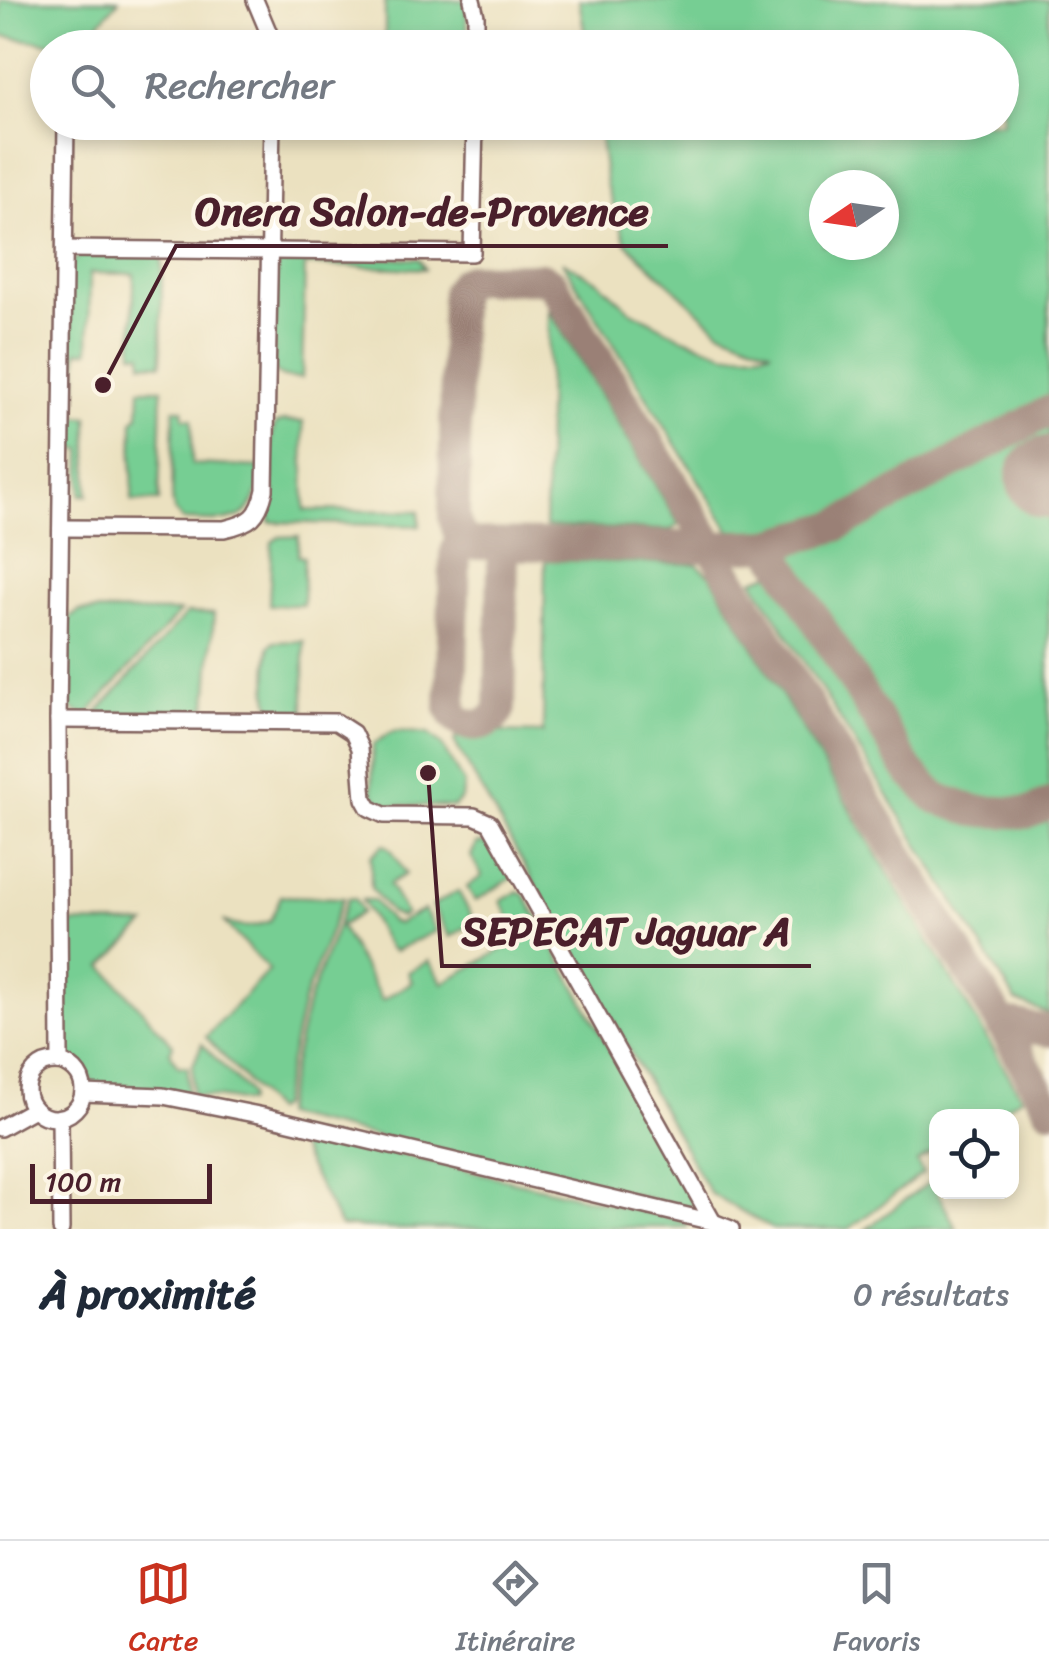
<!DOCTYPE html>
<html lang="fr">
<meta charset="utf-8">
<style>
:root{--surface:#fff;--page:#f2f2f3;--text:#1f2937;--muted:#747a83;--line:#e0e1e3;--accent:#c8321e}
body{margin:0;font-family:Sriracha,sans-serif;background:var(--page);color:var(--text)}
.controls{position:absolute;right:30px;bottom:30px;display:grid;overflow:hidden;border-radius:20px;box-shadow:0 5px 15px #0003}
.controls button{width:90px;height:90px;display:grid;place-items:center;padding:0;border:0;border-bottom:2px solid var(--line);background:var(--surface);color:var(--text);font:50px sans-serif}
.compass{position:absolute;left:809px;top:170px;width:90px;height:90px;border-radius:50%;background:var(--surface);box-shadow:0 5px 15px #0003;rotate:257deg}
.scale{position:absolute;left:30px;bottom:25px;width:182px;box-sizing:border-box;padding-left:10px;border:5px solid #4a1f2b;border-top:0;font-size:28px;line-height:35px;white-space:nowrap;color:#4a1f2b;-webkit-text-stroke:8px #fcf5e5;paint-order:stroke}
.list{margin:0;padding:0;list-style:none}
h2{display:flex;justify-content:space-between;align-items:center;height:130px;margin:0;padding:0 40px;font-size:42px}
h2 small{font-size:32px;font-weight:400;color:var(--muted)}
.icon{flex:none;width:55px;height:55px;fill:none;stroke:currentColor;stroke-width:2;stroke-linecap:round;stroke-linejoin:round}
.map{position:relative;flex:none;width:1049px;height:1229px;overflow:hidden}
.search{position:absolute;background:var(--surface);box-shadow:0 5px 15px #0003;left:30px;right:30px;top:30px;height:110px;display:flex;align-items:center;gap:25px;box-sizing:border-box;padding:0 35px;border-radius:55px;color:var(--muted);font-size:38px}
.sheet{height:310px;background:var(--surface)}
nav{display:flex;justify-content:space-around;align-items:center;box-sizing:border-box;height:140px;border-top:2px solid var(--line);background:var(--surface);font-size:28px;color:var(--muted)}
nav a{display:grid;justify-items:center;gap:5px}
nav .on{color:var(--accent)}
.map>svg:first-child{display:block}
.green{fill:#76ce93;stroke:#60765f;stroke-width:2.5;fill-rule:evenodd}
.lines{fill:none;stroke-linecap:round;stroke-linejoin:round}
.taxiway{stroke:#9a8076;stroke-width:32}
.runway{stroke:#9a8076;stroke-width:82}
.minor-casing{stroke:#82635f;stroke-width:20}
.minor{stroke:#fff;stroke-width:15}
.leader{fill:none;stroke:#4a1f2b;stroke-width:4}
.callout-dot{fill:#4a1f2b;stroke:#fcf5e5;stroke-width:4}
.callout-label{font-size:40px;text-anchor:middle;font-weight:bold;fill:#4a1f2b;stroke:#fcf5e5;stroke-width:8;stroke-linejoin:round;paint-order:stroke}
</style>
<div class="map">
<svg width="1049" height="1229" viewBox="0 0 1049 1229">
<rect width="100%" height="100%" fill="#fcf5e5"/>
<filter id="ink" filterUnits="userSpaceOnUse"><feTurbulence type="fractalNoise" baseFrequency=".01" numOctaves="2"/><feDisplacementMap in="SourceGraphic" scale="20" xChannelSelector="R" yChannelSelector="G"/><feConvolveMatrix kernelMatrix="1 2 1 2 8 2 1 2 1" color-interpolation-filters="sRGB"/></filter>
<filter id="wash" filterUnits="userSpaceOnUse"><feTurbulence type="fractalNoise" baseFrequency=".0048" numOctaves="4" result="noise"/><feDisplacementMap in="SourceGraphic" scale="40" xChannelSelector="R" yChannelSelector="G"/><feGaussianBlur stdDeviation="2.25" result="paint"/><feColorMatrix in="noise" values="0 0 0 0 0 0 0 0 0 0 0 0 0 0 0 0 0 1.4 0 .05"/><feComposite in="paint" operator="in"/></filter>
<g filter="url(#wash)">
<rect width="100%" height="100%" fill="#ebe1c0"/>
<!-- green -->
<g class="green">
<path d="M 0,0 L 119,0 L 84,41 L 48,43 L 0,36 Z"/>
<path d="M 385,0 L 466,0 L 468,44 L 385,43 Z"/>
<path d="M 579,0 L 1049,0 L 1049,1014 L 1016,1001 L 753,580 L 776,572 L 762,531 L 730,531 L 562,261 L 599,282 L 630,310 L 681,337 L 727,354 L 772,351 L 719,330 L 626,243 L 606,185 L 598,123 L 1002,122 L 1002,48 L 587,47 ZM 824,185 L 884,185 L 884,245 L 824,245 Z"/>
<path d="M 81,254 L 160,254 L 162,260 L 161,364 L 142,363 L 142,354 L 133,353 L 134,274 L 90,273 L 89,351 L 78,351 L 76,416 L 88,417 L 88,495 L 81,495 L 82,449 L 67,448 L 69,265 Z"/>
<path d="M 277,257 L 419,259 L 425,269 L 305,265 L 302,378 C 289,378 278,379 273,367 Z"/>
<path d="M 549,310 L 679,524 L 671,530 L 545,527 Z"/>
<path d="M 140,389 L 162,389 L 159,501 L 132,501 L 133,421 L 139,415 Z"/>
<path d="M 174,409 L 183,409 L 184,418 L 192,419 L 192,464 L 260,467 C 260,526 229,522 183,520 L 175,512 L 172,501 Z"/>
<path d="M 283,421 L 303,422 L 305,510 L 419,511 L 420,526 L 270,522 L 272,433 L 275,425 Z"/>
<path d="M 299,536 L 298,556 L 304,557 L 303,605 L 269,605 L 272,542 L 279,537 Z"/>
<path d="M 545,560 L 697,564 L 711,576 L 1022,1097 L 991,1116 L 936,1116 L 936,1150 L 917,1162 L 923,1173 L 849,1229 L 773,1229 L 710,1193 L 454,741 L 460,731 L 543,733 Z"/>
<path d="M 80,611 L 180,612 L 88,714 C 77,713 72,711 67,702 L 68,619 Z"/>
<path d="M 187,613 L 214,614 L 207,705 L 195,716 L 96,714 Z"/>
<path d="M 304,641 L 304,717 C 296,716 286,717 279,715 C 261,708 269,662 269,646 L 274,642 Z"/>
<path d="M 399,731 L 428,734 L 441,744 L 464,784 L 462,798 L 454,807 L 389,805 C 380,802 375,799 372,790 L 373,745 L 389,733 Z"/>
<path d="M 492,843 L 513,875 L 512,878 L 475,901 L 467,887 L 482,876 L 471,856 L 476,844 Z"/>
<path d="M 384,844 L 391,849 L 406,874 L 389,884 L 406,914 L 400,917 L 391,913 L 371,888 L 371,856 Z"/>
<path d="M 458,891 L 475,922 L 450,937 L 432,906 Z"/>
<path d="M 519,891 L 525,895 L 694,1203 L 692,1206 L 688,1208 L 282,1115 L 307,1004 L 348,898 L 355,899 L 362,912 L 340,926 L 382,1000 L 412,982 L 408,972 L 429,961 L 443,983 L 520,939 L 501,901 Z"/>
<path d="M 281,896 L 343,898 L 303,1002 L 280,1106 L 274,1111 L 206,1037 L 269,970 L 223,921 C 241,929 251,928 270,921 Z"/>
<path d="M 362,900 L 373,900 L 391,922 L 397,924 L 424,910 L 436,931 L 394,951 L 388,947 Z"/>
<path d="M 65,923 L 146,924 L 103,966 L 173,1045 L 170,1052 L 178,1066 L 188,1067 L 187,1094 L 100,1086 L 93,1083 L 64,1048 Z"/>
<path d="M 202,1044 L 246,1090 L 249,1096 L 247,1103 C 228,1097 211,1097 192,1095 L 193,1065 Z"/>
<path d="M 289,1128 L 687,1222 L 687,1227 L 392,1229 L 340,1226 Z"/>
<path d="M 931,1181 L 957,1229 L 866,1229 Z"/>
</g>
<g class="lines">
<!-- taxiway -->
<g class="taxiway">
<path d="M 1049,411 L 837,526 L 770,545 L 712,547 L 471,544 L 459,534 L 454,518 L 457,292 L 464,282 L 472,279 L 542,278 L 552,283 L 712,547 L 719,559 L 1001,1023 L 1049,1108"/>
<path d="M 471,544 L 458,546 L 455,555 L 451,708 C 459,732 491,731 500,708 L 503,556 L 504,549 L 510,545"/>
<path d="M 770,545 L 909,771 L 936,798 L 974,811 L 1029,813 L 1049,804"/>
<path d="M 1001,1023 L 1049,1031"/>
</g>
<!-- runway -->
<path class="runway" d="M 1047,478 L 1049,477"/>
</g>
</g>
<g filter="url(#ink)">
<g class="lines">
<defs>
<g id="minor">
<path d="M 255,0 L 268,31 L 272,48"/>
<path d="M 472,0 L 476,16 L 476,48"/>
<path d="M 65,249 L 472,253 L 475,122"/>
<path d="M 61,528 L 224,529 C 251,523 259,517 265,490 L 272,122"/>
<path d="M 58,720 L 336,722 L 353,733 L 360,748 L 364,799 L 369,808 L 384,815 L 474,816 L 490,823 L 713,1222"/>
<path d="M 60,1062 L 58,720 L 66,122"/>
<circle cx="55" cy="1090" r="28"/>
<path d="M 83,1093 L 163,1096 L 264,1116 L 713,1222 L 731,1229"/>
<path d="M 60,1117 L 61,1229"/>
<path d="M 0,1128 L 34,1109"/>
</g>
</defs>
<!-- minor casing -->
<use href="#minor" class="minor-casing"/>
<!-- minor -->
<use href="#minor" class="minor"/>
</g>
</g>
<!-- callouts -->
<path class="leader" d="M103 385L176 246H668M428 773L442 966H811"/>
<g class="callout-dot">
<circle cx="103" cy="385" r="10"/>
<circle cx="428" cy="773" r="10"/>
</g>
<g class="callout-label">
<text x="422" y="225">Onera Salon-de-Provence</text>
<text x="626" y="945">SEPECAT Jaguar A</text>
</g>
</svg>
<div class="controls">
<button><svg class="icon" aria-label="locate" viewBox="0 0 24 24"><circle cx="12" cy="12" r="6"/><path d="M12 2v4M12 18v4M2 12h4M18 12h4"/></svg></button>
</div>
<svg class="compass" viewBox="-18 -18 36 36"><path d="M0-13l5 13h-10z" fill="#e53935"/><path d="M0 13l5-13h-10z" fill="#747a83"/></svg>
<div class="scale">100 m</div>
<div class="search"><svg class="icon" aria-label="search" viewBox="0 0 24 24"><circle cx="10" cy="10" r="6"/><path d="M15 15l6 6"/></svg>Rechercher</div>
</div>
<section class="sheet">
<h2>À proximité<small>0 résultats</small></h2>
<ul class="list">
</ul>
</section>
<nav>
<a class="on"><svg class="icon" aria-label="map" viewBox="0 0 24 24"><path d="M3 6l6-2 6 2 6-2v14l-6 2-6-2-6 2zM9 4v14M15 6v14"/></svg>Carte</a>
<a><svg class="icon" aria-label="directions" viewBox="0 0 24 24"><path d="M12 3l9 9-9 9-9-9zM9 14v-3h6M13 9l2 2-2 2"/></svg>Itinéraire</a>
<a><svg class="icon" aria-label="saved" viewBox="0 0 24 24"><path d="M7 4h10v16l-5-4-5 4z"/></svg>Favoris</a>
</nav>
